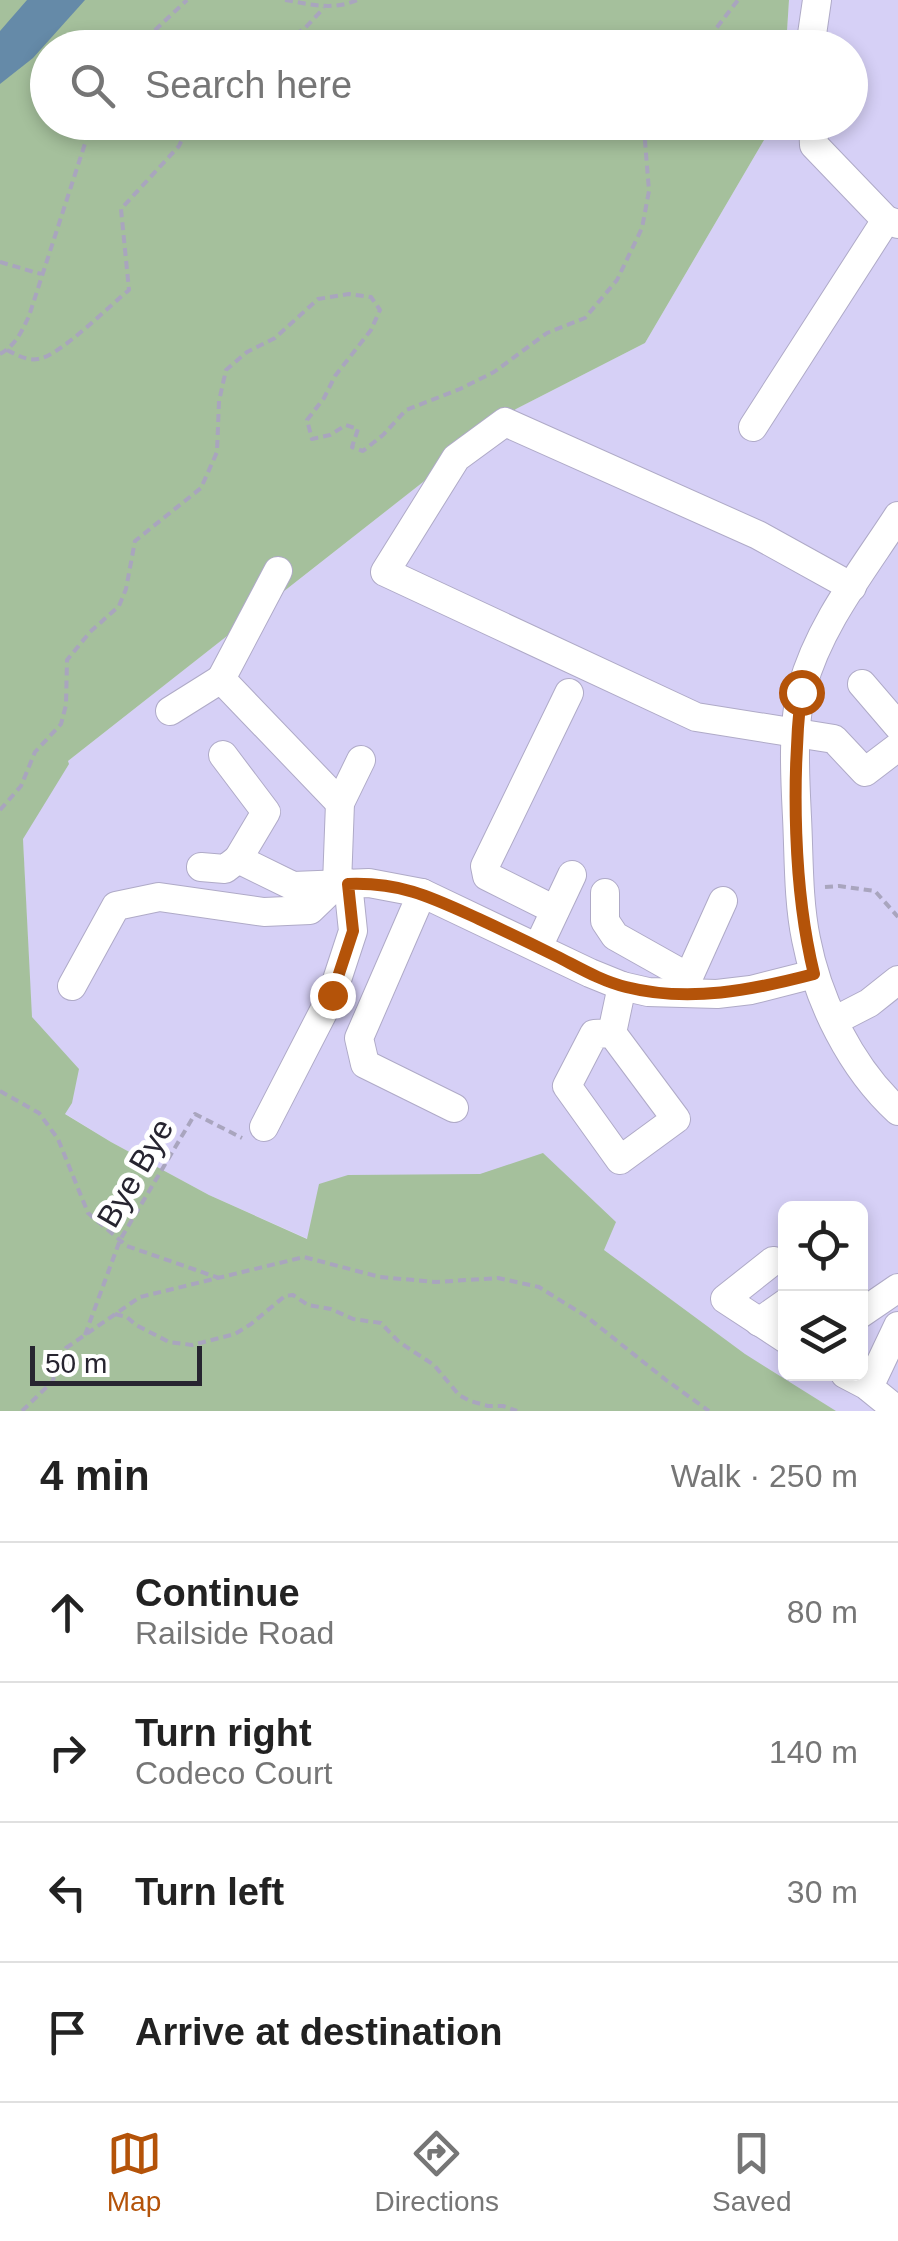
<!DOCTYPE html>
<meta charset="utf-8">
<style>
:root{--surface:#fff;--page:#f6f6f6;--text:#222;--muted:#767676;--line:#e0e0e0;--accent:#b45309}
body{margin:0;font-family:Helvetica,sans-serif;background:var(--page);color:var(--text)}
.controls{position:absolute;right:30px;bottom:30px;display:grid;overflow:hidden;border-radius:15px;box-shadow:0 5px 15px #0003}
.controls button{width:90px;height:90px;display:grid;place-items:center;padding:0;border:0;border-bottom:2px solid var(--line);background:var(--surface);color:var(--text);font:50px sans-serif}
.scale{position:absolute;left:30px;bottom:25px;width:172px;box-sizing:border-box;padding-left:10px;border:5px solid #272530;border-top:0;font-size:28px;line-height:35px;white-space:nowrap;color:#272530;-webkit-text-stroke:8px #fff;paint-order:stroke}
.stop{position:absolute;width:30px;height:30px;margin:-22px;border:8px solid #b45309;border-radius:50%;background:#fff}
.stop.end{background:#b45309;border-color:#fff;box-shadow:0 2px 10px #0008}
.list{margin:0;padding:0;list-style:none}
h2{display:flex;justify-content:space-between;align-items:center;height:130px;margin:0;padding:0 40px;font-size:42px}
h2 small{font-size:32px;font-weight:400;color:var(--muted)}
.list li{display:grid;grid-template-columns:65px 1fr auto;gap:30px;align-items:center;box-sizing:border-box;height:140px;padding:0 40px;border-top:2px solid var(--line)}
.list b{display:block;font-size:38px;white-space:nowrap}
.list p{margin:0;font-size:32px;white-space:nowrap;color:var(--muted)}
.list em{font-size:32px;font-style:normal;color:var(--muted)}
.icon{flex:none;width:55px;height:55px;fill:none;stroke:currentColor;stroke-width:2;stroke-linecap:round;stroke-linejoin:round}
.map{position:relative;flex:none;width:898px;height:1411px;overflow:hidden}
.search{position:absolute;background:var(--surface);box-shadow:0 5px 15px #0003;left:30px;right:30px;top:30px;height:110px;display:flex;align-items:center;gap:25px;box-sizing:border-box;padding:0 35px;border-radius:55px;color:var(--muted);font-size:38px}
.sheet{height:690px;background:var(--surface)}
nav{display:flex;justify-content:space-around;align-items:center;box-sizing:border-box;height:140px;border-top:2px solid var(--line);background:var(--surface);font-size:28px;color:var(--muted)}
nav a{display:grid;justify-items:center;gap:5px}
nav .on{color:var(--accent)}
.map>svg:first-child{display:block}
.built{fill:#d6d0f6;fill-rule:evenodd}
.green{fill:#a5c09c}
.water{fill:#658aa8}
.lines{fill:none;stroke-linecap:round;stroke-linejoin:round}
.minor-casing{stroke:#afaac7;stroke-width:30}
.path{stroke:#a9a5be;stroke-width:4;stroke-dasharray:8 5;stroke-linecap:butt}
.minor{stroke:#fff;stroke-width:28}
.route{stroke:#b45309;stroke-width:12}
.labels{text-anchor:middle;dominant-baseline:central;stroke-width:10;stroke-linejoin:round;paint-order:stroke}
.street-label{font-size:32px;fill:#272530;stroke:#fff}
</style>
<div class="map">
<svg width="898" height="1411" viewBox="0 0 898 1411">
<rect width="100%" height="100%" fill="#e2ddfc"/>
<!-- built -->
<path class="built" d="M 789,0 L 898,0 L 898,1411 L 765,1411 L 315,1242 L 209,1195 L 111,1142 L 35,1095 L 21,798 L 516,409 L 645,343 L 774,123 L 850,122 L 850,48 L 786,47 ZM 786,1208 L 860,1208 L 860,1374 L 786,1374 Z"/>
<!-- green -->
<path class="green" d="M 0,0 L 789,0 L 786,47 L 48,48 L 48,122 L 774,123 L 645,343 L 516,409 L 68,761 L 69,764 L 23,839 L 32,1017 L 79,1069 L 72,1103 L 65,1114 L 111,1142 L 209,1195 L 307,1239 L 319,1184 L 348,1175 L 480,1174 L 543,1153 L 616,1222 L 604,1250 L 745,1354 L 836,1411 L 0,1411 Z"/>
<!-- water -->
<path class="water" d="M 27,0 L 85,0 L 33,58 L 0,84 L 0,31 Z"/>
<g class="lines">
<defs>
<g id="minor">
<path d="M 810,48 L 817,0"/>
<path d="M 813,122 L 814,145 L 886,220"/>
<path d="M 753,427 L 886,220 L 898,224"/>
<path d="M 898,516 C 863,570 819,625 802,688 C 792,726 795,778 797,817 C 799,857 798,900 806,939 C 818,1001 851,1068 898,1111"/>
<path d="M 852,587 L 758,535 L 505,422 L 456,458 L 385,572 L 696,717 L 834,739 L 865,772 L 898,747"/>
<path d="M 221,679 L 278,571"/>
<path d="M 862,684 L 898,726"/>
<path d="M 170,711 L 221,679 L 340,803"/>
<path d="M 223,755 L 266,812 L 238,859 L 293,886 L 369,883 L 422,893 L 590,973 L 622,986 L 648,992 L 717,994 L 751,990 L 814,974"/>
<path d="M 201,867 L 225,869 L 238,859"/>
<path d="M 422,893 L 359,1038 L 365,1064 L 454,1108"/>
<path d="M 605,893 L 605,921 L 615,936 L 688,977"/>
<path d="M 555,910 L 487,876 L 485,866 L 569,693"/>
<path d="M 538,947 L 572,875"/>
<path d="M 72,986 L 116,906 L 159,897 L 264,912 L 310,910 L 337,884 L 340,803 L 361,760"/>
<path d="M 682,992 L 723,901"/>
<path d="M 834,1021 L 869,1003 L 898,980"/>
<path d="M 612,1033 L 594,1034 L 567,1086 L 620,1160 L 676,1119 L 612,1033 L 622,986"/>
<path d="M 264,1127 L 332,995 L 353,931 L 348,883"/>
<path d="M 773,1261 L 725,1299 L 786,1339"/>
<path d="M 860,1314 L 898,1288"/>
<path d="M 759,1322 L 786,1303"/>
<path d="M 845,1374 L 866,1385 L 898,1411"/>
<path d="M 869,1387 L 898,1326"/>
</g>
</defs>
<!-- minor casing -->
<use href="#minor" class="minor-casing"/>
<!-- path -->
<g class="path">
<path d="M 285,0 C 309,4 333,11 357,0"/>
<path d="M 136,48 L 187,0"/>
<path d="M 273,48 L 304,29 L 324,8"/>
<path d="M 701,48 L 738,0"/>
<path d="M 0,262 L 41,274"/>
<path d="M 7,350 C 17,355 27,361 38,359 C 60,356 110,305 129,290 L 121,209 L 179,146 L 190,122"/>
<path d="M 0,354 C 15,346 22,331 29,316 L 92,122"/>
<path d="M 0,810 L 21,786 L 35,752 L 61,724 L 66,705 L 67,660 L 90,632 L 119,606 L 126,589 L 135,541 L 201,488 L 217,452 L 219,401 L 226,370 L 247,352 L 275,338 L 318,299 L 349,294 L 371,297 L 380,310 L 371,330 L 335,376 L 324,398 L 307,420 L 312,439 L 330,435 L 346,425 L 358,429 L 352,447 L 363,451 L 383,435 L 406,410 L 460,389 L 494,372 L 547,333 L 585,318 L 617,280 L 642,228 L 649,191 L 645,141 L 655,122"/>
<path d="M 825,887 L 839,886 L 875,891 L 898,917"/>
<path d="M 0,1091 L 39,1113 L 58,1139 L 88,1213 L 127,1246 L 219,1278"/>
<path d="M 115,1314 L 127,1317 L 136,1325 L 169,1342 L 192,1345 L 235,1334 L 251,1324 L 285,1296 L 293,1295 L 308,1305 L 331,1309 L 353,1319 L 381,1323 L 399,1342 L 434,1365 L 459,1395 L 470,1401 L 488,1406 L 503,1406 L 517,1411"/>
<path d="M 85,1335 L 120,1240 L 195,1114 L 242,1138"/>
<path d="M 22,1411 L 52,1382 L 66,1348 L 140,1297 L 304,1257 L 380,1277 L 436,1282 L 498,1278 L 539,1287 L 587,1317 L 666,1380 L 709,1411"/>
</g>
<!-- minor -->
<use href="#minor" class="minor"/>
</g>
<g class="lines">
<!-- route -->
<path class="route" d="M 332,995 L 353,931 L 348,884 C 402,882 433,898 479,919 C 505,931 530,943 556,956 C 578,967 601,981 626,987 C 689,1003 753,990 814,974 C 793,888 792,780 801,692"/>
</g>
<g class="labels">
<!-- street labels -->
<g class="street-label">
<text transform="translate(135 1173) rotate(-60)">Bye Bye</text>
</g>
</g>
</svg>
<div class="controls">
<button><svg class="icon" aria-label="locate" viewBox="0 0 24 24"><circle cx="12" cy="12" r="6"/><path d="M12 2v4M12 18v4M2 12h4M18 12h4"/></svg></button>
<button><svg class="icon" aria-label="layers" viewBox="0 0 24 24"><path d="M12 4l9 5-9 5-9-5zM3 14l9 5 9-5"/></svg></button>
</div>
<div class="scale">50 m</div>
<div class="stop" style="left:801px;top:692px"></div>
<div class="stop end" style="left:332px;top:995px"></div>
<div class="search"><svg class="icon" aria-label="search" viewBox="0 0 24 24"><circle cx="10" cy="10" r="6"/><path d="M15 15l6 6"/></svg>Search here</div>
</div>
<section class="sheet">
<h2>4 min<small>Walk · 250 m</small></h2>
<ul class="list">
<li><svg class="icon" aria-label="ahead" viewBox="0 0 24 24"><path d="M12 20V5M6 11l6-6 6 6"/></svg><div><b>Continue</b><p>Railside Road</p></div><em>80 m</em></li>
<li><svg class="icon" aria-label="right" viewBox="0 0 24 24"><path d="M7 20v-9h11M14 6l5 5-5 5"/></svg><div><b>Turn right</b><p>Codeco Court</p></div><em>140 m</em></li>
<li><svg class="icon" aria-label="left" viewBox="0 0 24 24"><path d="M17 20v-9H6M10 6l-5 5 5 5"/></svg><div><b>Turn left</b></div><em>30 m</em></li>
<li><svg class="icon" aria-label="arrive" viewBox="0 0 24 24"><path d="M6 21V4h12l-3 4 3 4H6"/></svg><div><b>Arrive at destination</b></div></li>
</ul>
</section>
<nav>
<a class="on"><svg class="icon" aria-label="map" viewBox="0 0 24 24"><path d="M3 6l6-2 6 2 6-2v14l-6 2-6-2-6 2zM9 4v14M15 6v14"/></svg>Map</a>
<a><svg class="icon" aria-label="directions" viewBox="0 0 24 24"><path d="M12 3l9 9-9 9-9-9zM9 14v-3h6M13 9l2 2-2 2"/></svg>Directions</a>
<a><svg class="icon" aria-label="saved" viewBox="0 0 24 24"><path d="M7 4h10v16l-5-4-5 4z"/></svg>Saved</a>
</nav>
